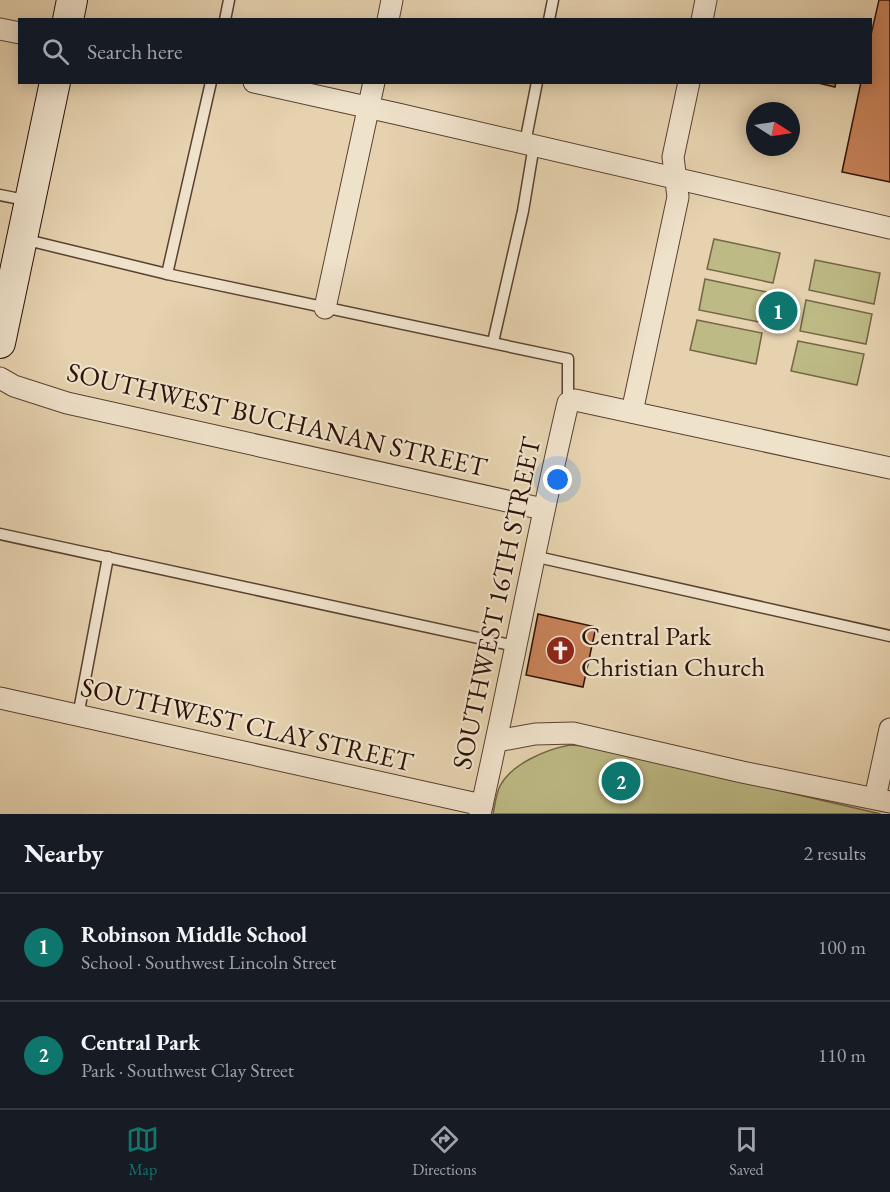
<!DOCTYPE html>
<meta charset="utf-8">
<style>
:root{--surface:#171b24;--page:#20242c;--text:#f1f3f6;--muted:#9ea1a6;--line:#363941;--accent:#0f766e}
body{margin:0;font-family:"EB Garamond",serif;background:var(--page);color:var(--text)}
.compass{position:absolute;left:746px;top:102px;width:54px;height:54px;border-radius:50%;background:var(--surface);box-shadow:0 3px 15px #0003;rotate:102deg}
.you{position:absolute;left:558px;top:480px;width:21px;height:21px;margin:-15px;border:4px solid #fff;border-radius:50%;background:#1a73e8;box-shadow:0 0 0 9px #1a73e833}
.badge{display:grid;place-items:center;width:39px;height:39px;border-radius:50%;background:var(--accent);color:#fff;font-size:20px;font-weight:700}
.pin{position:absolute;translate:-50% -50%;border:3px solid #fff;box-shadow:0 2px 6px #0006}
.list{margin:0;padding:0;list-style:none}
h2{display:flex;justify-content:space-between;align-items:center;height:78px;margin:0;padding:0 24px;font-size:26px}
h2 small{font-size:20px;font-weight:400;color:var(--muted)}
.list li{display:grid;grid-template-columns:39px 1fr auto;gap:18px;align-items:center;box-sizing:border-box;height:108px;padding:0 24px;border-top:2px solid var(--line)}
.list b{display:block;font-size:22px;white-space:nowrap}
.list p{margin:0;font-size:20px;white-space:nowrap;color:var(--muted)}
.list em{font-size:20px;font-style:normal;color:var(--muted)}
.icon{flex:none;width:33px;height:33px;fill:none;stroke:currentColor;stroke-width:2;stroke-linecap:round;stroke-linejoin:round}
.map{position:relative;flex:none;width:890px;height:814px;overflow:hidden}
.search{position:absolute;background:var(--surface);box-shadow:0 3px 15px #0003;left:18px;right:18px;top:18px;height:66px;display:flex;align-items:center;gap:15px;box-sizing:border-box;padding:0 21px;border-radius:0px;color:var(--muted);font-size:22px}
.sheet{height:294px;background:var(--surface)}
nav{display:flex;justify-content:space-around;align-items:center;box-sizing:border-box;height:84px;border-top:2px solid var(--line);background:var(--surface);font-size:16px;color:var(--muted)}
nav a{display:grid;justify-items:center;gap:3px}
nav .on{color:var(--accent)}
.map>svg:first-child{display:block}
.green{fill:#bdba85;stroke:#746646;stroke-width:1.5}
.building{fill:#c88259;stroke:#2b1107;stroke-width:1.5}
.lines{fill:none;stroke-linecap:round;stroke-linejoin:round}
.service-casing{stroke:#5a4131;stroke-width:13}
.minor-casing{stroke:#5a4131;stroke-width:23}
.secondary-casing{stroke:#2b1107;stroke-width:32}
.service{stroke:#efe2cb;stroke-width:10}
.minor{stroke:#efe2cb;stroke-width:21}
.secondary{stroke:#efe2cb;stroke-width:30}
.labels{text-anchor:middle;dominant-baseline:central;stroke-width:4.5;stroke-linejoin:round;paint-order:stroke}
.street-label{font-size:27px;fill:#2b1107;stroke:#efe2cb}
.poi-label{font-size:27px;fill:#2b1107;stroke:#efe2cb;text-anchor:start}
</style>
<div class="map">
<svg width="890" height="814" viewBox="0 0 890 814">
<rect width="100%" height="100%" fill="#e6d2af"/>
<filter id="stains"><feTurbulence type="fractalNoise" baseFrequency=".00333" numOctaves="4"/><feColorMatrix values="0 0 0 0 .2 0 0 0 0 .09 0 0 0 0 .02 0 0 0 .5 -.17"/></filter>
<radialGradient id="worn" r=".72"><stop offset=".6" stop-color="#630" stop-opacity="0"/><stop offset="1" stop-color="#630" stop-opacity=".3"/></radialGradient>
<!-- green -->
<g class="green">
<path d="M 714,239 L 780,253 L 773,283 L 707,269 Z"/>
<path d="M 815,260 L 880,273 L 874,304 L 809,290 Z"/>
<path d="M 705,279 L 771,293 L 764,323 L 699,310 Z"/>
<path d="M 806,300 L 872,314 L 866,344 L 800,331 Z"/>
<path d="M 697,320 L 762,333 L 756,364 L 690,350 Z"/>
<path d="M 798,341 L 864,354 L 857,385 L 791,371 Z"/>
<path d="M 570,745 L 587,746 L 881,814 L 493,814 C 495,805 496,794 500,786 C 511,764 547,749 570,745 Z"/>
</g>
<!-- building -->
<g class="building">
<path d="M 879,0 L 890,0 L 890,182 L 842,172 L 861,82 L 870,82 L 870,39 Z"/>
<path d="M 814,82 L 836,82 L 835,87 Z"/>
<path d="M 538,614 L 596,627 L 583,687 L 526,675 Z"/>
</g>
<g class="lines">
<defs>
<g id="service">
<path d="M 225,20 L 229,0"/>
<path d="M 549,20 L 553,0"/>
<path d="M 525,143 L 537,82"/>
<path d="M 0,195 L 30,201"/>
<path d="M 23,239 L 167,274 L 568,359 L 568,403"/>
<path d="M 167,274 L 211,82"/>
<path d="M 493,342 L 523,211 L 534,145"/>
<path d="M 0,534 L 515,646"/>
<path d="M 533,556 L 890,636"/>
<path d="M 78,716 L 108,557"/>
</g>
<g id="minor">
<path d="M 388,20 L 392,0"/>
<path d="M 702,20 L 706,0"/>
<path d="M 0,29 L 20,33"/>
<path d="M 254,82 L 398,114 L 890,228"/>
<path d="M 325,308 L 374,82"/>
<path d="M 0,378 L 14,386 L 67,403 L 543,509"/>
<path d="M 632,412 L 678,197 L 673,157 L 689,82"/>
<path d="M 0,698 L 482,805"/>
<path d="M 497,741 L 535,734 L 573,733 L 742,772 L 890,802"/>
<path d="M 875,798 L 890,729"/>
<path d="M 480,814 C 511,677 536,539 568,403 L 575,400 L 890,468"/>
</g>
<g id="secondary">
<path d="M 68,20 L 72,0"/>
<path d="M 0,343 L 55,82"/>
</g>
</defs>
<!-- service casing -->
<use href="#service" class="service-casing"/>
<!-- minor casing -->
<use href="#minor" class="minor-casing"/>
<!-- secondary casing -->
<use href="#secondary" class="secondary-casing"/>
<!-- service -->
<use href="#service" class="service"/>
<!-- minor -->
<use href="#minor" class="minor"/>
<!-- secondary -->
<use href="#secondary" class="secondary"/>
</g>
<!-- icons -->
<defs>
<symbol id="church-disc" viewBox="-11 -11 22 22"><circle r="9.5" fill="#8f2418" stroke="#efe2cb"/><path d="M-1.2-6h2.4v3.5h3.3v2.4h-3.3V6h-2.4V-.1h-3.3v-2.4h3.3Z" fill="#fff"/></symbol>
</defs>
<g fill-rule="evenodd">
<use href="#church-disc" x="544" y="634" width="33" height="33"/>
</g>
<g class="labels">
<!-- street labels -->
<g class="street-label">
<text transform="translate(277 419) rotate(13)">SOUTHWEST BUCHANAN STREET</text>
<text transform="translate(496 603) rotate(-78)">SOUTHWEST 16TH STREET</text>
<text transform="translate(247 724) rotate(13)">SOUTHWEST CLAY STREET</text>
</g>
<!-- poi labels -->
<g class="poi-label">
<text x="581" y="635">Central Park<tspan x="581" dy="31">Christian Church</tspan></text>
</g>
</g>
<rect width="100%" height="100%" filter="url(#stains)"/>
<rect width="100%" height="100%" fill="url(#worn)"/>
</svg>
<svg class="compass" viewBox="-18 -18 36 36"><path d="M0-13l5 13h-10z" fill="#e53935"/><path d="M0 13l5-13h-10z" fill="#9ea1a6"/></svg>
<div class="you"></div>
<div class="pin badge" style="left:778px;top:311px">1</div>
<div class="pin badge" style="left:621px;top:781px">2</div>
<div class="search"><svg class="icon" aria-label="search" viewBox="0 0 24 24"><circle cx="10" cy="10" r="6"/><path d="M15 15l6 6"/></svg>Search here</div>
</div>
<section class="sheet">
<h2>Nearby<small>2 results</small></h2>
<ul class="list">
<li><span class="badge">1</span><div><b>Robinson Middle School</b><p>School · Southwest Lincoln Street</p></div><em>100 m</em></li>
<li><span class="badge">2</span><div><b>Central Park</b><p>Park · Southwest Clay Street</p></div><em>110 m</em></li>
</ul>
</section>
<nav>
<a class="on"><svg class="icon" aria-label="map" viewBox="0 0 24 24"><path d="M3 6l6-2 6 2 6-2v14l-6 2-6-2-6 2zM9 4v14M15 6v14"/></svg>Map</a>
<a><svg class="icon" aria-label="directions" viewBox="0 0 24 24"><path d="M12 3l9 9-9 9-9-9zM9 14v-3h6M13 9l2 2-2 2"/></svg>Directions</a>
<a><svg class="icon" aria-label="saved" viewBox="0 0 24 24"><path d="M7 4h10v16l-5-4-5 4z"/></svg>Saved</a>
</nav>
